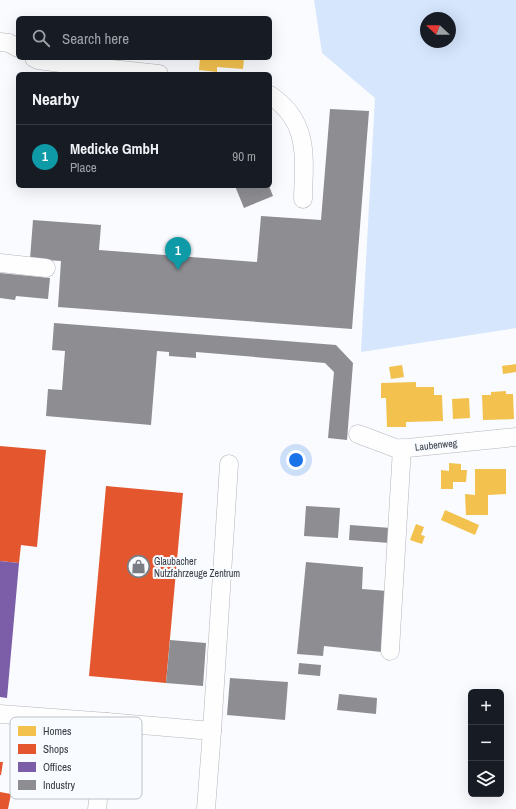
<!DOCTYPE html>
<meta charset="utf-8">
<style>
:root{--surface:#171b24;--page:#20242c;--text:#f1f3f6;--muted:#9ea1a6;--line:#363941;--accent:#b45309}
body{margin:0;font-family:"Archivo Narrow",sans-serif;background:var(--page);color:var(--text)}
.controls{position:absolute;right:12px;bottom:12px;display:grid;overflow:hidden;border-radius:6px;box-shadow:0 4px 16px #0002}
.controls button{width:36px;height:36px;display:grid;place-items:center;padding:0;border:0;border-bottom:1px solid var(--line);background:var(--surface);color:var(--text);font:20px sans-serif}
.compass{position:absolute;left:420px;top:12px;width:36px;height:36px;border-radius:50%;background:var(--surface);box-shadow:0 4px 16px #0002;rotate:292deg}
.you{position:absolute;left:296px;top:460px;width:14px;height:14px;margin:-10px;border:3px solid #fff;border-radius:50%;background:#1a73e8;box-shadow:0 0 0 6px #1a73e833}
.badge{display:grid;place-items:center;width:26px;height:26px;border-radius:50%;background:var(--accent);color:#fff;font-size:13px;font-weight:700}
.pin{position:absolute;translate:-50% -33px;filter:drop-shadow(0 1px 2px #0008)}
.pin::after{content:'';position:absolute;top:21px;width:14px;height:12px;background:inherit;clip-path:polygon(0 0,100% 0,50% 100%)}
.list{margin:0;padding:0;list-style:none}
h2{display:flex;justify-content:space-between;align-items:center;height:52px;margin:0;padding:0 16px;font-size:17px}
h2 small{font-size:13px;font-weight:400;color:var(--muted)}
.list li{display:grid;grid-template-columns:26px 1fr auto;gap:12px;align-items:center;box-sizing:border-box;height:64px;padding:0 16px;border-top:1px solid var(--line)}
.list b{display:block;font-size:15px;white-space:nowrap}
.list p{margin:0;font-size:13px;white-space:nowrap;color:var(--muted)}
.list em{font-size:13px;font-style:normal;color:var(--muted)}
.icon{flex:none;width:22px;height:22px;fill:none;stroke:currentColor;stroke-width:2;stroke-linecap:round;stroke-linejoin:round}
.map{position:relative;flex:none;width:516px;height:809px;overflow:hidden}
.search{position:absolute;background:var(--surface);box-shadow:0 4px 16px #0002;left:16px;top:16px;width:256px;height:44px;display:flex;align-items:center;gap:10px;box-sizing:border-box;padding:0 14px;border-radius:6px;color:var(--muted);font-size:15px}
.panel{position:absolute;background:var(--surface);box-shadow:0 4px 16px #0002;left:16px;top:72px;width:256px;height:116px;border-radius:6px}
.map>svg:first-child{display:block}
.green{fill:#d5e6fd;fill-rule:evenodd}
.homes{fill:#f2c14e}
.shops{fill:#e4572e}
.offices{fill:#7b5ea7}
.industry{fill:#8d8d92}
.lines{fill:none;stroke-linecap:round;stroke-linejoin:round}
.minor-casing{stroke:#b3b6bb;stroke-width:19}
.minor{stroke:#fefeff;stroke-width:18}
.labels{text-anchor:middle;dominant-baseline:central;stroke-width:4;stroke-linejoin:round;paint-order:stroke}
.street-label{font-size:10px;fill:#353b43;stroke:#f8fbff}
.poi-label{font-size:10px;fill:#353b43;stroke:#f8fbff;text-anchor:start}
.key{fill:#f8fbff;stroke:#bec1c7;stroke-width:1}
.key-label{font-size:11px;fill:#353b43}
</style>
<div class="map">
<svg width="516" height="809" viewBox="0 0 516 809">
<rect width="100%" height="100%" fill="#f9fbfe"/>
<!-- green -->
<path class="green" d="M 314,0 L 516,0 L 516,328 L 361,352 L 375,98 L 322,53 ZM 426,18 L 450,18 L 450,42 L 426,42 Z"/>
<!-- homes -->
<g class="homes">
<path d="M 100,58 L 120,58 L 119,65 L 100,63 Z"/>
<path d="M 200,58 L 244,58 L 243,69 L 217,67 L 217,72 L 199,70 Z"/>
<path d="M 516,364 L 516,372 L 503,374 L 502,366 Z"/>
<path d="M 402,365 L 404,377 L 391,379 L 389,367 Z"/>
<path d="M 416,382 L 416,387 L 434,387 L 434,395 L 442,395 L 443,421 L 406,422 L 406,427 L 387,427 L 386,398 L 381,398 L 381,383 Z"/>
<path d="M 506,391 L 506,394 L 513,394 L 514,419 L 483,420 L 482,395 L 491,395 L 491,392 Z"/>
<path d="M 469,398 L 470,418 L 453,419 L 452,399 Z"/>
<path d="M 449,463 L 461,464 L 461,470 L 467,470 L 466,482 L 453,482 L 453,489 L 441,489 L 441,470 L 449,471 Z"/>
<path d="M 475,469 L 506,469 L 506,494 L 488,495 L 488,515 L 466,515 L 465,494 L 475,495 Z"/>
<path d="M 445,510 L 479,525 L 475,535 L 441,520 Z"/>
<path d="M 416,524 L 424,527 L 421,535 L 425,536 L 422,544 L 410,540 Z"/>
</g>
<!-- shops -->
<g class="shops">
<path d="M 0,446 L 46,450 L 37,547 L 21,545 L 19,563 L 0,561 Z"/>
<path d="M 106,486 L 183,493 L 166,683 L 89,676 Z"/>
<path d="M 0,762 L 3,762 L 1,775 L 0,775 Z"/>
<path d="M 0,792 L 11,794 L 8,809 L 0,809 Z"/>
</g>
<!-- offices -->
<path class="offices" d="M 0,561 L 19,563 L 7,698 L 0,697 Z"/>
<!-- industry -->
<g class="industry">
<path d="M 330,109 L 369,111 L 352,329 L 58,307 L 61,261 L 30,259 L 33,220 L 101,225 L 99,250 L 257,262 L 261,216 L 321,220 Z"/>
<path d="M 235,186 L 269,186 L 273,196 L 244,208 Z"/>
<path d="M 0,273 L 50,278 L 48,299 L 16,296 L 15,300 L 0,298 Z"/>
<path d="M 54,323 L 336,345 L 353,363 L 347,440 L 328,438 L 334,372 L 325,363 L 196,352 L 196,358 L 169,356 L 169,352 L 157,351 L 151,425 L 46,416 L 48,389 L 62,390 L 65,351 L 52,350 Z"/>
<path d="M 306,506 L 340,508 L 338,538 L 304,536 Z"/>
<path d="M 350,525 L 391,528 L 390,543 L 349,540 Z"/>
<path d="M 306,562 L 363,567 L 362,589 L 388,591 L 382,652 L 324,646 L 323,656 L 297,654 Z"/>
<path d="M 170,640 L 206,643 L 203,686 L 166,683 Z"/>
<path d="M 299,663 L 321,665 L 320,676 L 298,674 Z"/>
<path d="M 230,678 L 288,682 L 285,720 L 227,715 Z"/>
<path d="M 339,694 L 377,698 L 376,714 L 337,710 Z"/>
</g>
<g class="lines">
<defs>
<g id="minor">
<path d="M 0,42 L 9,43 L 18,48"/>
<path d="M 34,58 L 38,60 L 83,66 L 159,74"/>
<path d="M 270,95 C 310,122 304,157 303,199"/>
<path d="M 0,263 L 46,268"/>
<path d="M 358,434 L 398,449 L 516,437"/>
<path d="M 390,651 L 402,448"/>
<path d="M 0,714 L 107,722 L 97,809"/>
<path d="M 107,722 L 212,731 L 229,464"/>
<path d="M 206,809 L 212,731"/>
</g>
</defs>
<!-- minor casing -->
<use href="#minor" class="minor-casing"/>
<!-- minor -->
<use href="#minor" class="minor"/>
</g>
<!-- icons -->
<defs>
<symbol id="shop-ring" viewBox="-11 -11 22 22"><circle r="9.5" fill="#f8fbff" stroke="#7a7e84" stroke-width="1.5"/><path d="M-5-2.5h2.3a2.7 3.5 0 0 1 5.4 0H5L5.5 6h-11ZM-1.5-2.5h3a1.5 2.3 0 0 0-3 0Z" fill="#7a7e84"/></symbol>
</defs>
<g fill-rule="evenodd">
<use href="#shop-ring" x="126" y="554" width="25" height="25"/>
</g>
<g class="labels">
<!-- street labels -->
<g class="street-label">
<text transform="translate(436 445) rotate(-6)">Laubenweg</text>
</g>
<!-- poi labels -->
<g class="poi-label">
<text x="154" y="561">Glaubacher<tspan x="154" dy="12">Nutzfahrzeuge Zentrum</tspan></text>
</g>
</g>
<!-- legend -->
<rect x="10" y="717" width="132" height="82" rx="6" class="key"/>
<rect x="18" y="726" width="18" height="10" fill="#f2c14e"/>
<rect x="18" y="744" width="18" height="10" fill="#e4572e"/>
<rect x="18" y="762" width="18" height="10" fill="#7b5ea7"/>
<rect x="18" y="780" width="18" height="10" fill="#8d8d92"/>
<g class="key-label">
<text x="43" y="735">Homes</text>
<text x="43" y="753">Shops</text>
<text x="43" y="771">Offices</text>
<text x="43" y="789">Industry</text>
</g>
</svg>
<div class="controls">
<button>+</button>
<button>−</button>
<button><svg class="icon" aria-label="layers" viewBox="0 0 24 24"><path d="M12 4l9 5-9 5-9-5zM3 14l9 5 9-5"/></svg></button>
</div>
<svg class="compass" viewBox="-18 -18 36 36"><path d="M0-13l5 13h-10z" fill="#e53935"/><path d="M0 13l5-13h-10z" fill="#9ea1a6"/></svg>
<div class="you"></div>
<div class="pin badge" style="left:178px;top:270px;background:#0f9aa8">1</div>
<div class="search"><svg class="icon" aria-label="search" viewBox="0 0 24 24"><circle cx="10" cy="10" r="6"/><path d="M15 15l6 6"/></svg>Search here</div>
<section class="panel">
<h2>Nearby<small></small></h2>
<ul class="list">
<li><span class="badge" style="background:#0f9aa8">1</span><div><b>Medicke GmbH</b><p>Place</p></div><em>90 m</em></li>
</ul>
</section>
</div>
